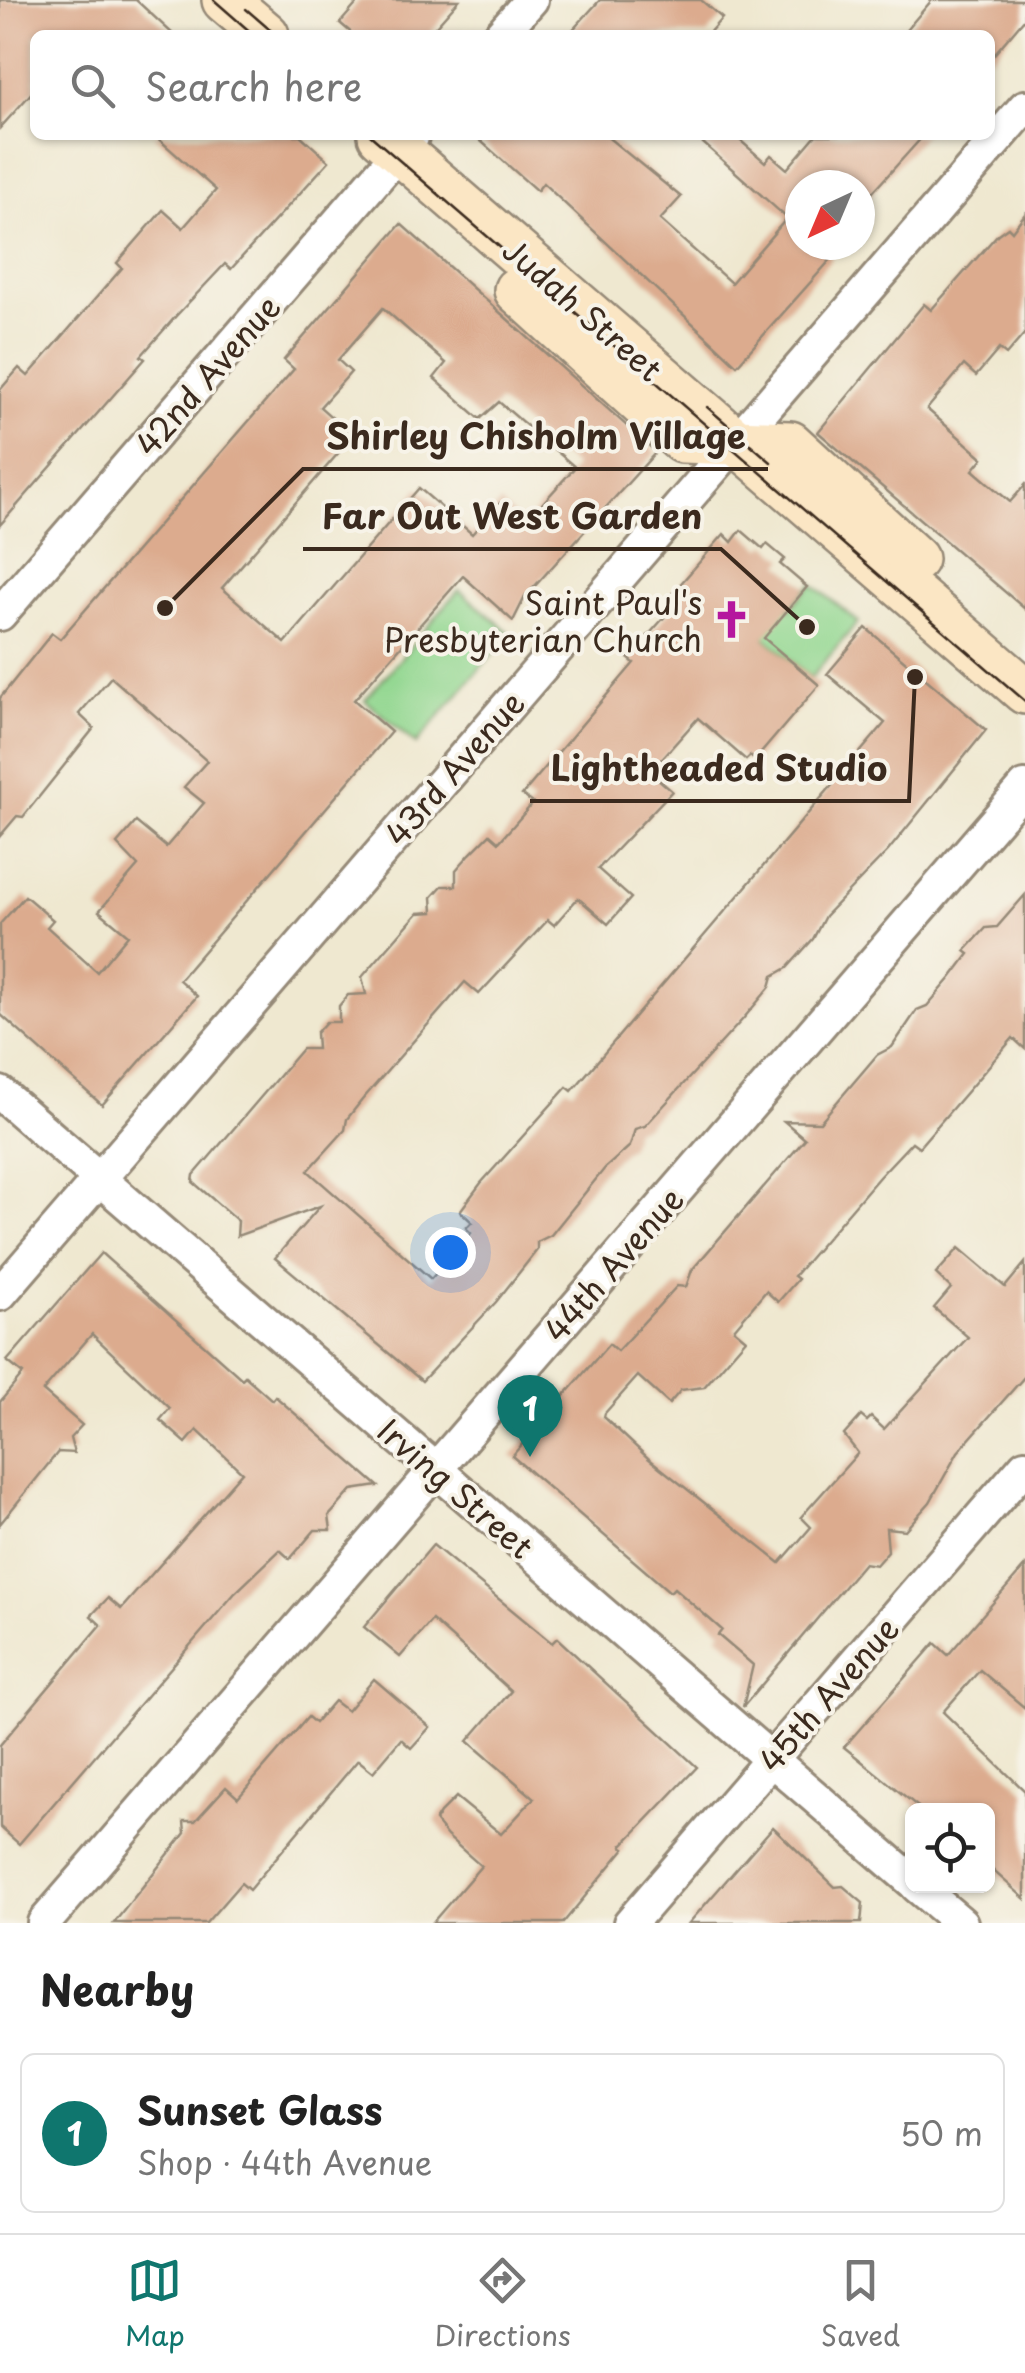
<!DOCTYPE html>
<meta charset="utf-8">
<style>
:root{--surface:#fff;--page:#f6f6f6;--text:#222;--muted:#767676;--line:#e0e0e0;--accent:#0f766e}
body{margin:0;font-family:"Playpen Sans",sans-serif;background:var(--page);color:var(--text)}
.controls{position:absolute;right:30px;bottom:30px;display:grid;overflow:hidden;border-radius:15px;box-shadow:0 2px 8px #0004}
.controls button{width:90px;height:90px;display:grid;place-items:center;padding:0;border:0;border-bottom:2px solid var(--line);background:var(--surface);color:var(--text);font:50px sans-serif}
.compass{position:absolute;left:785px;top:170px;width:90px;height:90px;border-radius:50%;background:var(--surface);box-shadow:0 2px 8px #0004;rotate:224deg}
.you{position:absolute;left:450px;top:1252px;width:35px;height:35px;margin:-25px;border:8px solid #fff;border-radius:50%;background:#1a73e8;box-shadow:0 0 0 15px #1a73e833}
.badge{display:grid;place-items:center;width:65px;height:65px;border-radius:50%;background:var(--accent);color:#fff;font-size:32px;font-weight:700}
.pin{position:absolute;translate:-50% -82px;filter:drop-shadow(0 2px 5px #0008)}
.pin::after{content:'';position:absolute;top:52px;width:35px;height:30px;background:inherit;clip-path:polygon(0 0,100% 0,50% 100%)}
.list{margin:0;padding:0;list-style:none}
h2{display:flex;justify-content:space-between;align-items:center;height:130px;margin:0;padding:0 40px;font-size:42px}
h2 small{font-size:32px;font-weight:400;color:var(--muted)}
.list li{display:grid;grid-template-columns:65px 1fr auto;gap:30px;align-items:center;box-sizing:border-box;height:160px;margin:0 20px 20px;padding:0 20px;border:2px solid var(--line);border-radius:15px}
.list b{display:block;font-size:38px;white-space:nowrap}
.list p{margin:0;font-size:32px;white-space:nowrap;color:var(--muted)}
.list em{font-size:32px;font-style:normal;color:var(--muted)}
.icon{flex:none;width:55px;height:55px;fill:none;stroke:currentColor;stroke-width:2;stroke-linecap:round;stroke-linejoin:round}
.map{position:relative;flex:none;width:1025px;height:1923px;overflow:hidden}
.search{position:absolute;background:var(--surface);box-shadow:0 2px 8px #0004;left:30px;right:30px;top:30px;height:110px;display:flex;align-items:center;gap:25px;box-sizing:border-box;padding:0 35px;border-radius:15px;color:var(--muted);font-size:38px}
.sheet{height:310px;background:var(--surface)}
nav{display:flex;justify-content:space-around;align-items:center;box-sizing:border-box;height:140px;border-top:2px solid var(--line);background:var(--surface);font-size:28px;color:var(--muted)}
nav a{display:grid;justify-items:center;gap:5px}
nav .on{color:var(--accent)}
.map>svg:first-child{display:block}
.green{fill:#92d790;stroke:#668057;stroke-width:2.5}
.building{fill:#dcab8e;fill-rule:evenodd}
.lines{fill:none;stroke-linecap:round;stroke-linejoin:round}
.street-casing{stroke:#958977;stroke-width:38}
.secondary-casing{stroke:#958977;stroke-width:50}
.street{stroke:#fff;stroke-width:32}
.secondary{stroke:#fbe6c4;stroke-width:45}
.tram{stroke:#3b2a1e;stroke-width:2.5}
.labels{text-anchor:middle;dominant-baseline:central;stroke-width:8;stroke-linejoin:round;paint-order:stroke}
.street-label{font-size:32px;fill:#3b2a1e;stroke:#f7f3e8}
.poi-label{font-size:32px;fill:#3b2a1e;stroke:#f7f3e8;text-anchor:end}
.leader{fill:none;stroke:#3b2a1e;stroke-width:4}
.callout-dot{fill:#3b2a1e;stroke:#f7f3e8;stroke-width:4}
.callout-label{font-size:35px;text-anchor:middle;font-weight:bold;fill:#3b2a1e;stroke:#f7f3e8;stroke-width:8;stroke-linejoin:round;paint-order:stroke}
</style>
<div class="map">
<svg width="1025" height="1923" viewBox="0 0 1025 1923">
<rect width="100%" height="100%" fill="#f7f3e8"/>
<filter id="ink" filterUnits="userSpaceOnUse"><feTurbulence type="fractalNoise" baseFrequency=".01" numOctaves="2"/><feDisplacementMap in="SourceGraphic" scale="20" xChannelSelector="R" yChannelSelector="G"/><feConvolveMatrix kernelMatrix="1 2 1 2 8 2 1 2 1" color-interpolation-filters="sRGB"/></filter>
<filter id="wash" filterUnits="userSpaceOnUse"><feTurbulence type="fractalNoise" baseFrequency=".0048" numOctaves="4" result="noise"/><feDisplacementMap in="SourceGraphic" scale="40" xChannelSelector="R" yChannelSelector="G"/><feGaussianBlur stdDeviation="2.25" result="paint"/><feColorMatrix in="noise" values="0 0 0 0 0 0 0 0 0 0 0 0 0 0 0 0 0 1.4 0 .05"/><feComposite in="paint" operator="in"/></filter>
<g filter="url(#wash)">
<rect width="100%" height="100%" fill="#efe8d0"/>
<!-- green -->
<g class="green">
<path d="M 812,584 L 858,622 L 811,678 L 757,631 L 781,603 L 789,609 Z"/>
<path d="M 459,590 L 510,633 L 416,744 L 365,700 Z"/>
</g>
<g id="blocks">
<!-- building -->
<g class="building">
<path d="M 0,0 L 136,0 L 174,35 L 35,35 L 35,89 L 0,128 Z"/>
<path d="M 360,0 L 459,0 L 428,35 L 354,35 L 340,23 Z"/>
<path d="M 600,0 L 701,0 L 722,18 L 707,35 L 568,35 Z"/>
<path d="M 932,0 L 1025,0 L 1025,18 L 990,59 L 990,35 L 902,35 Z"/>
<path d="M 154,135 L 300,135 L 329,161 L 231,269 L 225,264 L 176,316 L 141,356 L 145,359 L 0,525 L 0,390 L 19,368 L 28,376 L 122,268 L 117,263 L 163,210 L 183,228 L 216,190 Z"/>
<path d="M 474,135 L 605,135 L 681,197 L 660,220 L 731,283 L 787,218 L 694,135 L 734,135 L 765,162 L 771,155 L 787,169 L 816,135 L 924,135 L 860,206 L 860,185 L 800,185 L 800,245 L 818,245 L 832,258 L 737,365 L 543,183 L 537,191 Z"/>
<path d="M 1025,214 L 1025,333 L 1006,355 L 999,349 L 976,376 L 964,365 L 927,409 L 983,458 L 973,470 L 1010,502 L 1025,485 L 1025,609 L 818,432 L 924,304 L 931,310 L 998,234 L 1008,227 L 1012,231 Z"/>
<path d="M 401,224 L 656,452 L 525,597 L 513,621 L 463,576 L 354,700 L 391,732 L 179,980 L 197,996 L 102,1105 L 0,1014 L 0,924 L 25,896 L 53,920 L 47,927 L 97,972 L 128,935 L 99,911 L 138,866 L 117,844 L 136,822 L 166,847 L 204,803 L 184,787 L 207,761 L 111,677 L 79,714 L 94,728 L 23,817 L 17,816 L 0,836 L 0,698 L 52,633 L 60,639 L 294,369 L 284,360 ZM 383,308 L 446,363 L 434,378 L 480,419 L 499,402 L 575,467 L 524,524 L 500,503 L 472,534 L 419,488 L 285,643 L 222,588 L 353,436 L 320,407 L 351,372 L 338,360 Z"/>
<path d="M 741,530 L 763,549 L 767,544 L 785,559 L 780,564 L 807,587 L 764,638 L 819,685 L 755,760 L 750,756 L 746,760 L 698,718 L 650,772 L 672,791 L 598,869 L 631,898 L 608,924 L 578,898 L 554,925 L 548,920 L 479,994 L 465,982 L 362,1100 L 347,1119 L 345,1130 L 308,1171 L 431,1279 L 471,1233 L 466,1228 L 472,1222 L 460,1211 L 481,1183 L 567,1087 L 572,1091 L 885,723 L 827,674 L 866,628 L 986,730 L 888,851 L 825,916 L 813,939 L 787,968 L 773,976 L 770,987 L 743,1019 L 645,1126 L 635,1129 L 630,1146 L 605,1168 L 551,1235 L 537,1242 L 537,1250 L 496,1302 L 422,1381 L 275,1258 L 320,1206 L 237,1236 L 238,1221 L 193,1182 L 194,1175 L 302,1049 L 317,1049 L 316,1033 L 326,1022 L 339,1022 L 339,1006 L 348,995 L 366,994 L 362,977 L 418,913 L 433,912 L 432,897 L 442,886 L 456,886 L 456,870 L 470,854 L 490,834 L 499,842 L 533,803 L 522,795 L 634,663 L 628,658 L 677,603 L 670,596 L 724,534 L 732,542 Z"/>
<path d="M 1025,895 L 1025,1049 L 1013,1038 L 919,1147 L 912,1142 L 879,1177 L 794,1276 L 798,1279 L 778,1302 L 766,1291 L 734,1329 L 746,1339 L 704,1387 L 681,1390 L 669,1404 L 638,1376 L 605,1413 L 604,1417 L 648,1458 L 780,1563 L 811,1527 L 801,1517 L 858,1453 L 844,1435 L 861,1416 L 867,1421 L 871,1417 L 884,1429 L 968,1337 L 934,1308 L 951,1288 L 936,1274 L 959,1248 L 1005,1287 L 1025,1263 L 1025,1376 L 958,1452 L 930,1502 L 905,1530 L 886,1528 L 888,1551 L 876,1565 L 864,1563 L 743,1707 L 753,1665 L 718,1635 L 722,1630 L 674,1588 L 670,1592 L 512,1456 L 609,1344 L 617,1351 L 677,1286 L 686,1287 L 692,1270 L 805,1139 L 784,1121 L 820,1122 L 877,1055 L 892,1047 L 917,1010 L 927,1006 L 951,978 L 969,954 L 965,951 L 986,928 L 997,927 Z"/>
<path d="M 101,1253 L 242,1379 L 245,1376 L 272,1400 L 275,1396 L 378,1486 L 352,1490 L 329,1516 L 331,1530 L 315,1530 L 290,1559 L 280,1550 L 235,1593 L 19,1844 L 0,1827 L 0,1745 L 101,1625 L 91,1616 L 108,1598 L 121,1609 L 242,1472 L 197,1430 L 186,1443 L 160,1420 L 170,1408 L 92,1334 L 43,1391 L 82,1425 L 70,1438 L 74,1453 L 58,1452 L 0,1524 L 0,1402 L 23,1374 L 7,1361 Z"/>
<path d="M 433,1545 L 552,1643 L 557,1638 L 697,1767 L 622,1846 L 625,1848 L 563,1923 L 432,1923 L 481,1866 L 447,1836 L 435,1821 L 440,1813 L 456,1797 L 501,1834 L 534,1798 L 468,1741 L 511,1691 L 432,1620 L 400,1657 L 364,1627 Z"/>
<path d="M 1025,1566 L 1025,1708 L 980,1670 L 943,1712 L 1025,1791 L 1025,1899 L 988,1866 L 988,1810 L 922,1810 L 844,1747 L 935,1643 L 948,1655 Z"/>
<path d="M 374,1679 L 430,1727 L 411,1748 L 401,1739 L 373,1772 L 358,1760 L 249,1890 L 241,1883 L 206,1923 L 114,1923 L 185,1833 L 184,1821 L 195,1821 L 226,1787 L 238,1798 L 308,1717 L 315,1723 L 334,1701 L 347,1711 Z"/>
<path d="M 773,1827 L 835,1887 L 843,1886 L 863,1903 L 861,1923 L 689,1923 Z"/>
</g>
</g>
</g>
<g filter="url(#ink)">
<use href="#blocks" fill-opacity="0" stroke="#958977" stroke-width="2.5"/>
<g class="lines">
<defs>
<g id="street">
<path d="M 500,35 L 531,0"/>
<path d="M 0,614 L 412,137"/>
<path d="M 0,1093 L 912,1881"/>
<path d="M 0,1294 L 1025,107"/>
<path d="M 917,1886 L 961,1923"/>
<path d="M 44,1923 L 1025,787"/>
<path d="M 630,1923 L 1025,1466"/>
</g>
<g id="secondary">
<path d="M 225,0 L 266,35"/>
<path d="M 381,135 L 1025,691"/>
<path d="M 517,290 L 682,440 L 790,444 L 915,559"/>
</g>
</defs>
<!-- street casing -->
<use href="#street" class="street-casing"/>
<!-- secondary casing -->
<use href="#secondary" class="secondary-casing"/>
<!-- street -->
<use href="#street" class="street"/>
<!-- secondary -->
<use href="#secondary" class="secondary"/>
<!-- tram -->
<g class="tram">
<path d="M 214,0 L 254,35"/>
<path d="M 246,9 L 276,35"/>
<path d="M 370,135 L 1025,701"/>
<path d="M 707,407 L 771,462"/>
</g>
</g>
</g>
<!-- icons -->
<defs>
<symbol id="church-bare" viewBox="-9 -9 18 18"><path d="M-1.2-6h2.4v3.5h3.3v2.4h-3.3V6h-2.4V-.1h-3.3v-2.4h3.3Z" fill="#b5179e" stroke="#f7f3e8" stroke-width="2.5" paint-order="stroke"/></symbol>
</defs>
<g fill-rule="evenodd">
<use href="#church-bare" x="704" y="592" width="55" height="55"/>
</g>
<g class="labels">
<!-- street labels -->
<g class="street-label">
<text transform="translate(583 309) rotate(41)">Judah Street</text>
<text transform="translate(207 375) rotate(-49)">42nd Avenue</text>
<text transform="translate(454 768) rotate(-49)">43rd Avenue</text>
<text transform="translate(613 1264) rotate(-49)">44th Avenue</text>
<text transform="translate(456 1488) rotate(41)">Irving Street</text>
<text transform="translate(828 1694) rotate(-49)">45th Avenue</text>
</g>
<!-- poi labels -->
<g class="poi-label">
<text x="702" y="602">Saint Paul's<tspan x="702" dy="37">Presbyterian Church</tspan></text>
</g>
</g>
<!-- callouts -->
<path class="leader" d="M165 608L303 469H768M807 627L721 549H303M915 677L909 801H530"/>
<g class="callout-dot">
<circle cx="165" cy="608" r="10"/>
<circle cx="807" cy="627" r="10"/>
<circle cx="915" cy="677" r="10"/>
</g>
<g class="callout-label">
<text x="536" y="449">Shirley Chisholm Village</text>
<text x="512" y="529">Far Out West Garden</text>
<text x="719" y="781">Lightheaded Studio</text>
</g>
</svg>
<div class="controls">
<button><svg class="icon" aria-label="locate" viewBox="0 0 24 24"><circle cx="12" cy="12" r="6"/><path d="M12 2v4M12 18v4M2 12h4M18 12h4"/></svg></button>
</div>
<svg class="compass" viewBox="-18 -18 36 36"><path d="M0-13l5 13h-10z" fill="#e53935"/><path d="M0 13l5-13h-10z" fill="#767676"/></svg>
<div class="you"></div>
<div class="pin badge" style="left:530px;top:1457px">1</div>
<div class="search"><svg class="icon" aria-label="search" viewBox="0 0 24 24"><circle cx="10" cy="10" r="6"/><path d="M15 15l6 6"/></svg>Search here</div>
</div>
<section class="sheet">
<h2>Nearby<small></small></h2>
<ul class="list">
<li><span class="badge">1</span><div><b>Sunset Glass</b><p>Shop · 44th Avenue</p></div><em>50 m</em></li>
</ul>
</section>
<nav>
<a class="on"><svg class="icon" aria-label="map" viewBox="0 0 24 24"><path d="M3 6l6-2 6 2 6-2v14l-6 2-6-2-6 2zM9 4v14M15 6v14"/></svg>Map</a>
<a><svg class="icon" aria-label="directions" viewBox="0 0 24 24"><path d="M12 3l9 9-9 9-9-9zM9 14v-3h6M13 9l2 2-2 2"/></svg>Directions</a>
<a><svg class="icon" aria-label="saved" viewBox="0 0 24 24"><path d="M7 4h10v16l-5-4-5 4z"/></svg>Saved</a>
</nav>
